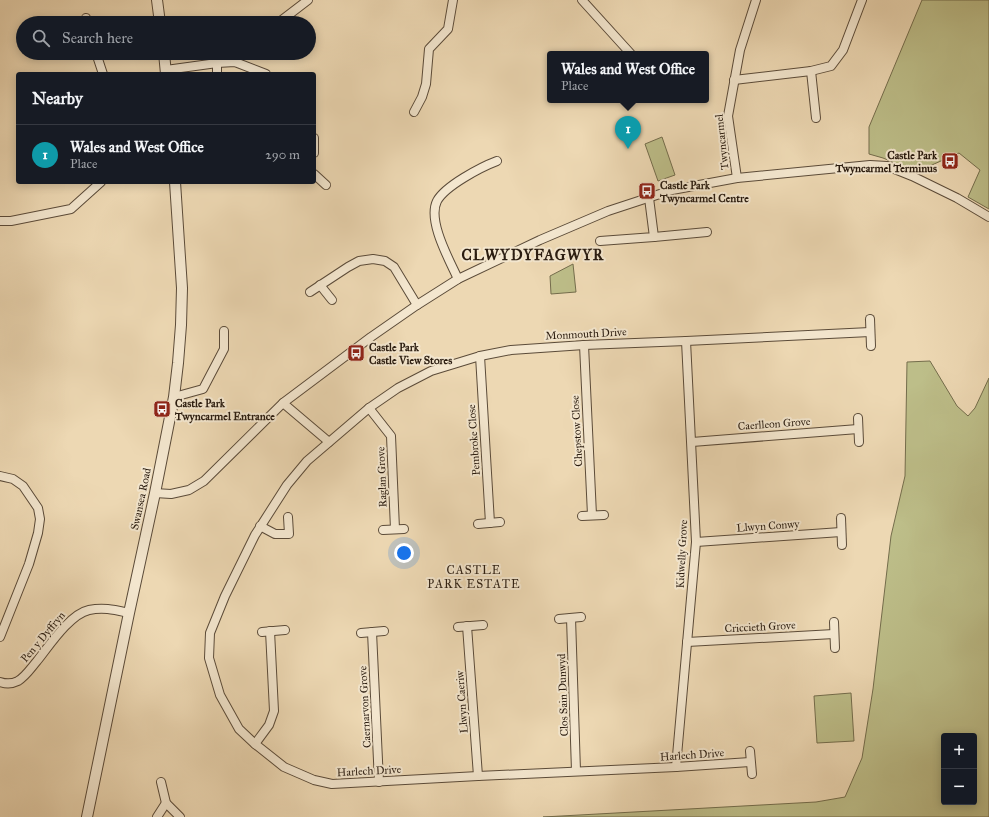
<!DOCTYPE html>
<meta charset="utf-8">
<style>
:root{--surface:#171b24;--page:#242831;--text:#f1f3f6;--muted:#9ea1a6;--line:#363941;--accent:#c59692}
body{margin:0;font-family:"IM FELL Great Primer",serif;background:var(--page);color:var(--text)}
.controls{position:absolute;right:12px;bottom:12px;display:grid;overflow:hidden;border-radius:4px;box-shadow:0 2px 10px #0003}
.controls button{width:36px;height:36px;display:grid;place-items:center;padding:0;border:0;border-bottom:1px solid var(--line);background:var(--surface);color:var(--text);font:20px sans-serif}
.you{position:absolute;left:404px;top:553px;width:14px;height:14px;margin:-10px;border:3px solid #fff;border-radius:50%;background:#1a73e8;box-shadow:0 0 0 6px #1a73e833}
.badge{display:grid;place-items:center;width:26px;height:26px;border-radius:50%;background:var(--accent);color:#fff;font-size:13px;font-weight:700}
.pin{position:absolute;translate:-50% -33px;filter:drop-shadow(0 1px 2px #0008)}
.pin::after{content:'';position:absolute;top:21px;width:14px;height:12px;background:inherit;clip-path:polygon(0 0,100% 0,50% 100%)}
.popup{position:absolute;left:547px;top:51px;width:162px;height:52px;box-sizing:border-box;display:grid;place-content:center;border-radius:4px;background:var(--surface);filter:drop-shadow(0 1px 3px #0005);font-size:13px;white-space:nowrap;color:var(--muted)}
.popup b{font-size:15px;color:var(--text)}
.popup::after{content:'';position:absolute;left:50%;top:100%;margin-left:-8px;border:8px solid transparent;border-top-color:var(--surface)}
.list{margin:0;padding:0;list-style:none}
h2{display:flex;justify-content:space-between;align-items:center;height:52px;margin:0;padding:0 16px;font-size:17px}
h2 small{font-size:13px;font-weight:400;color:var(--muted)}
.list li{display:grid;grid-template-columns:26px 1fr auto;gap:12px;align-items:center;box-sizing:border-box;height:60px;padding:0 16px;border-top:1px solid var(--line)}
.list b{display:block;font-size:15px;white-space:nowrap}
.list p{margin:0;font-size:13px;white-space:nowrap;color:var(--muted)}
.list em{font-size:13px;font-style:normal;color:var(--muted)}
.icon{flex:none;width:22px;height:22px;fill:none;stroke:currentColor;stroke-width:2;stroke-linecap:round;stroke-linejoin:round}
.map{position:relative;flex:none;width:989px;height:817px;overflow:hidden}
.search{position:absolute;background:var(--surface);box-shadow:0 2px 10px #0003;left:16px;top:16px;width:300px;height:44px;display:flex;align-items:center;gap:10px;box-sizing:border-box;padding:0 14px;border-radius:22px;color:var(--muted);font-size:15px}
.panel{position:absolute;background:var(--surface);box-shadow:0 2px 10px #0003;left:16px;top:72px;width:300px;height:112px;border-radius:4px}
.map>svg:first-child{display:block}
.green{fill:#bdbe89;stroke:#746d4c;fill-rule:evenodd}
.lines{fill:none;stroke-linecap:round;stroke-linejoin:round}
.minor-casing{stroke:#5b4b39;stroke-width:10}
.tertiary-casing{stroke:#5b4b39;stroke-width:12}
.minor{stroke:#f3e6ce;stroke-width:8}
.tertiary{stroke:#f3e6ce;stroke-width:10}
.labels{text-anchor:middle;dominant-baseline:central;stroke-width:4;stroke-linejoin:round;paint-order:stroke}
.street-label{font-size:11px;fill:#2a1c10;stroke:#f3e6ce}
.poi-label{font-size:11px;font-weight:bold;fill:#2a1c10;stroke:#f3e6ce;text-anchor:start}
.neighbourhood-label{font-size:12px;letter-spacing:1px;fill:#2a1c10;stroke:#f3e6ce}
.district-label{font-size:15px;font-weight:bold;letter-spacing:1px;fill:#2a1c10;stroke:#f3e6ce}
</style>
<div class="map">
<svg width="989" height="817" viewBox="0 0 989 817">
<rect width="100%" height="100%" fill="#edd8b3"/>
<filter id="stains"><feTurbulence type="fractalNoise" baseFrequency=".005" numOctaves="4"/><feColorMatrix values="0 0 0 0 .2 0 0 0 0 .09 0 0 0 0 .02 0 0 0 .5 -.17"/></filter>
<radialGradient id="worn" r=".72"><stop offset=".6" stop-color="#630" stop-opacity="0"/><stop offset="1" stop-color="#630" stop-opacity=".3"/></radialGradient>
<!-- green -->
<g class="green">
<path d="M 922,0 L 989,0 L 989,209 L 968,197 L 980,170 L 959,153 L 916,172 L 883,158 L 869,154 L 869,127 Z"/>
<path d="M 662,137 L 675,175 L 658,181 L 645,144 Z"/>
<path d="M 573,264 L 576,292 L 551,294 L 550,276 Z"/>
<path d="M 930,361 L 957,406 L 968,416 L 975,408 L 989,378 L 989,817 L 543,817 L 816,802 L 845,797 L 862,758 L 873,689 L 891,536 L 905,476 L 907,362 ZM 944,736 L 974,736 L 974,802 L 944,802 Z"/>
<path d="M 851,693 L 854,741 L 817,743 L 814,696 Z"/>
</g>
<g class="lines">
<defs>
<g id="minor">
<path d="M 582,0 L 631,54"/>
<path d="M 86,18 L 87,23"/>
<path d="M 278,23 L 308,0"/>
<path d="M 96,53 L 103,74"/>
<path d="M 235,62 L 241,53"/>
<path d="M 166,70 L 217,63 L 235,62 L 266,74"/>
<path d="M 811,71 L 816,118"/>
<path d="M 217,74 L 217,63"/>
<path d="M 734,80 L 811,71 L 831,66 L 843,50 L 862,0"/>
<path d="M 414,112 L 422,97 L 426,84 L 429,49 L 448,29 L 453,0"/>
<path d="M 314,138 L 314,153"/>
<path d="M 314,174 L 326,185"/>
<path d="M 737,178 L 728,116 L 740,50 L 756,0"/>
<path d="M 0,221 L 11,221 L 71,209 L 101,182"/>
<path d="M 654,237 L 707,232"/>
<path d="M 600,241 L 654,237 L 649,198"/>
<path d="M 458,279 C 450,261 427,221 437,201 C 445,186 481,167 497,161"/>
<path d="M 320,285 L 332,300"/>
<path d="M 310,292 L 348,267 L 359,261 L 373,259 L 385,261 L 394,267 L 417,305"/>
<path d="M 870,319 L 871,346"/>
<path d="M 584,345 L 592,515"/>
<path d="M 480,356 L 490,523"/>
<path d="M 174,397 L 203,389 L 224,349 L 224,331"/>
<path d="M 283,403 L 329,442"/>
<path d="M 369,408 L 391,436 L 395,529"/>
<path d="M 858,418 L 859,442"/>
<path d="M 692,442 L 858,429"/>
<path d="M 0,476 L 13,479 L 23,486 L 38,508 L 40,519 L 38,533 L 29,564 L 0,637"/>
<path d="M 155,493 L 171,494 L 189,490 L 204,481 L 283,403 L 371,337 L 417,305 L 458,279 L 540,240 L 608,211 L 672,190 L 737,178 L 870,165 L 887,166 L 912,176 L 957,198 L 989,217"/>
<path d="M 582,516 L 604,515"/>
<path d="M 841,518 L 842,545"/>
<path d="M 478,524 L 500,522"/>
<path d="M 260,526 L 275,534 L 289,534 L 288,517"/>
<path d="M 383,530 L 404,529"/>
<path d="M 696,542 L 841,532"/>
<path d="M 571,618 L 576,771"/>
<path d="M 559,619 L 581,617"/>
<path d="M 834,622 L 835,648"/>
<path d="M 467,626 L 478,776"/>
<path d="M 458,627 L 483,625"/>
<path d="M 262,632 L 285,630"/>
<path d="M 372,632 L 379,782"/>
<path d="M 361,633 L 384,631"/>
<path d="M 687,642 L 834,634"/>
<path d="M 0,682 C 6,684 12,684 18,681 C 26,676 31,668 37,661 C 49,646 70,614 89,610 C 104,607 115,610 129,613"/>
<path d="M 255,744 L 269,725 L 274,711 L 270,631"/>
<path d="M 750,751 L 752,774"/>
<path d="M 750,762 L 676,767 L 478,776 L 332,784 L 314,780 L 284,767 L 255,744 L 239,729 L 220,695 L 209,658 L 210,633 L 225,596 L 255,535 L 287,485 L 307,461 L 369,408 L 398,388 L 431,371 L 480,356 L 511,350 L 584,345 L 686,341 L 870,332"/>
<path d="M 676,767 L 696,542 L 686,341"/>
<path d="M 161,782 L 166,803 L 180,817"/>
<path d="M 157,817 L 166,803"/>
</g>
<g id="tertiary">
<path d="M 157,0 L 160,23"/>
<path d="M 164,53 L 166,74"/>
<path d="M 87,817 L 129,613 L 155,493 L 174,397 L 178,363 L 181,325 L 182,288 L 175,182"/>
</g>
</defs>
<!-- minor casing -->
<use href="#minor" class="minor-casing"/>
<!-- tertiary casing -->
<use href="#tertiary" class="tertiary-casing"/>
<!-- minor -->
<use href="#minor" class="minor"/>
<!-- tertiary -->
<use href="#tertiary" class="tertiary"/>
</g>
<!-- icons -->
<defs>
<symbol id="bus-square" viewBox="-11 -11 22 22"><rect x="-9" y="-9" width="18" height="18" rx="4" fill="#8f2418" stroke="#f3e6ce"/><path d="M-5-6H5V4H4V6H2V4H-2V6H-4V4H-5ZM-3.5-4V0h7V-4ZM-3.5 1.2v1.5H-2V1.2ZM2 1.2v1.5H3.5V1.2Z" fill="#fff"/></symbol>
</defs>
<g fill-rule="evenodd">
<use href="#bus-square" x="940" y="151" width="20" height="20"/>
<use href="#bus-square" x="637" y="181" width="20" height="20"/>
<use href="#bus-square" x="346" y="343" width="20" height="20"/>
<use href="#bus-square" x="152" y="399" width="20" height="20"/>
</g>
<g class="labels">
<!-- street labels -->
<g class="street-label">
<text transform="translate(722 142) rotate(-96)">Twyncarmel</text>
<text transform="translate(586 334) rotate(-3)">Monmouth Drive</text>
<text transform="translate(774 424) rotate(-4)">Caerlleon Grove</text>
<text transform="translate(577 431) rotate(-93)">Chepstow Close</text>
<text transform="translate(474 440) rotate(-94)">Pembroke Close</text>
<text transform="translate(382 477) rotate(-92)">Raglan Grove</text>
<text transform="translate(141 499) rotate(-78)">Swansea Road</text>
<text transform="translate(768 526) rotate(-4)">Llwyn Conwy</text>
<text transform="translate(682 554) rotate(-87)">Kidwelly Grove</text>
<text transform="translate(760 627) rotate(-3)">Criccieth Grove</text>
<text transform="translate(43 637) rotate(-50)">Pen y Dyffryn</text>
<text transform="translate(563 695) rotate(-92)">Clos Sain Dunwyd</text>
<text transform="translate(462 702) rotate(-94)">Llwyn Caeriw</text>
<text transform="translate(365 707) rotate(-93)">Caernarvon Grove</text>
<text transform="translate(692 755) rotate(-4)">Harlech Drive</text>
<text transform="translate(369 771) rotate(-3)">Harlech Drive</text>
</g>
<!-- poi labels -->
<g class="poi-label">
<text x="937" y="155" text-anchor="end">Castle Park<tspan x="937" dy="13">Twyncarmel Terminus</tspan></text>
<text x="660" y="185">Castle Park<tspan x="660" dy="13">Twyncarmel Centre</tspan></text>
<text x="369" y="347">Castle Park<tspan x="369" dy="13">Castle View Stores</tspan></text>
<text x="175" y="403">Castle Park<tspan x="175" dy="13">Twyncarmel Entrance</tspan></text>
</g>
<!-- neighbourhood labels -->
<g class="neighbourhood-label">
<text x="474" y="570">CASTLE<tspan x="474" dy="14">PARK ESTATE</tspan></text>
</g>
<!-- district labels -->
<g class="district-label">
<text x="533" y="255">CLWYDYFAGWYR</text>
</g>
</g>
<rect width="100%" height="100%" filter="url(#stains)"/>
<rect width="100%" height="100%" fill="url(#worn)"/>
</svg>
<div class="controls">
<button>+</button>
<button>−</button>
</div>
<div class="you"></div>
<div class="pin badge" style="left:628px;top:149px;background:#0f9aa8">1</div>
<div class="popup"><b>Wales and West Office</b>Place</div>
<div class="search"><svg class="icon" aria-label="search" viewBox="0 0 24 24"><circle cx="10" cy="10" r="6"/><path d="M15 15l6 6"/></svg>Search here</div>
<section class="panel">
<h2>Nearby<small></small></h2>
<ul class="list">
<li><span class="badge" style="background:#0f9aa8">1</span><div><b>Wales and West Office</b><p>Place</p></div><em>290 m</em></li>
</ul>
</section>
</div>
